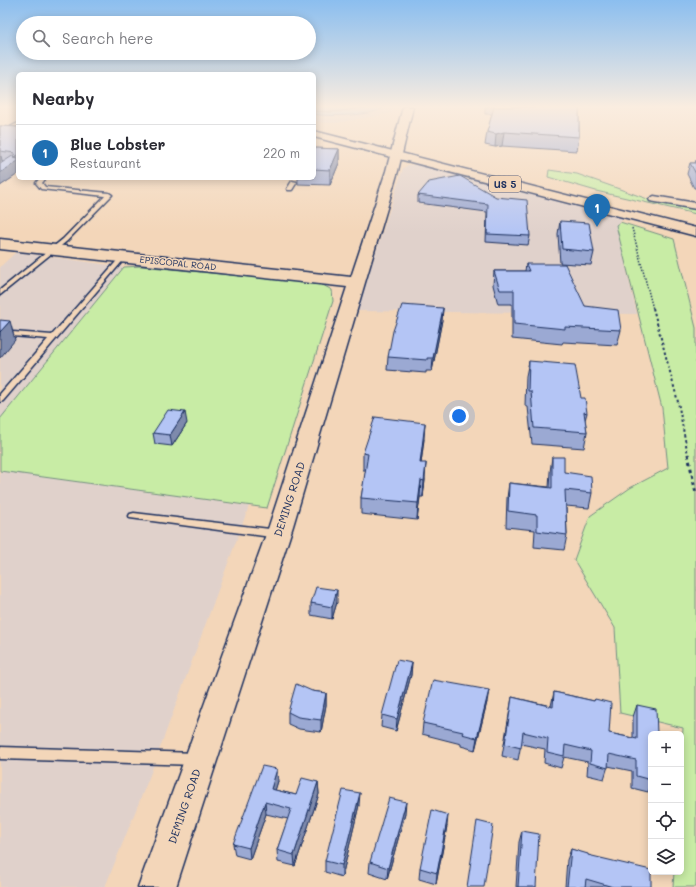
<!DOCTYPE html>
<meta charset="utf-8">
<style>
:root{--surface:#fff;--page:#f2f2f3;--text:#2b2b33;--muted:#7c7c81;--line:#e1e1e2;--accent:#1f6fb2}
body{margin:0;font-family:Mali,sans-serif;background:var(--page);color:var(--text)}
.controls{position:absolute;right:12px;bottom:12px;display:grid;overflow:hidden;border-radius:6px;box-shadow:0 2px 10px #0003}
.controls button{width:36px;height:36px;display:grid;place-items:center;padding:0;border:0;border-bottom:1px solid var(--line);background:var(--surface);color:var(--text);font:20px sans-serif}
.you{position:absolute;left:459px;top:416px;width:14px;height:14px;margin:-10px;border:3px solid #fff;border-radius:50%;background:#1a73e8;box-shadow:0 0 0 6px #1a73e833}
.badge{display:grid;place-items:center;width:26px;height:26px;border-radius:50%;background:var(--accent);color:#fff;font-size:13px;font-weight:700}
.pin{position:absolute;translate:-50% -33px;filter:drop-shadow(0 1px 2px #0008)}
.pin::after{content:'';position:absolute;top:21px;width:14px;height:12px;background:inherit;clip-path:polygon(0 0,100% 0,50% 100%)}
.list{margin:0;padding:0;list-style:none}
h2{display:flex;justify-content:space-between;align-items:center;height:52px;margin:0;padding:0 16px;font-size:17px}
h2 small{font-size:13px;font-weight:400;color:var(--muted)}
.list li{display:grid;grid-template-columns:26px 1fr auto;gap:12px;align-items:center;box-sizing:border-box;height:56px;padding:0 16px;border-top:1px solid var(--line)}
.list b{display:block;font-size:15px;white-space:nowrap}
.list p{margin:0;font-size:13px;white-space:nowrap;color:var(--muted)}
.list em{font-size:13px;font-style:normal;color:var(--muted)}
.icon{flex:none;width:22px;height:22px;fill:none;stroke:currentColor;stroke-width:2;stroke-linecap:round;stroke-linejoin:round}
.map{position:relative;flex:none;width:696px;height:887px;overflow:hidden}
.search{position:absolute;background:var(--surface);box-shadow:0 2px 10px #0003;left:16px;top:16px;width:300px;height:44px;display:flex;align-items:center;gap:10px;box-sizing:border-box;padding:0 14px;border-radius:22px;color:var(--muted);font-size:15px}
.panel{position:absolute;background:var(--surface);box-shadow:0 2px 10px #0003;left:16px;top:72px;width:300px;height:108px;border-radius:6px}
.map>svg:first-child{display:block}
.built{fill:#e0d1cb}
.green{fill:#c8eca5;stroke:#728e82}
.water{fill:#9fccfa;stroke:#6a8dbc}
.lines{fill:none;stroke-linecap:round;stroke-linejoin:round}
.shore{stroke:#506e9c;stroke-width:1}
.lane-casing{stroke:#1b2f5e;stroke-width:3}
.street-casing{stroke:#1b2f5e;stroke-width:3}
.secondary-casing{stroke:#1b2f5e;stroke-width:3}
.highway-casing{stroke:#1b2f5e;stroke-width:3}
.path-far2{stroke:#1b2f5e;stroke-width:1.5;stroke-dasharray:1.5 1.5;stroke-linecap:butt}
.path-far1{stroke:#1b2f5e;stroke-width:2;stroke-dasharray:2.5 2.5;stroke-linecap:butt}
.path{stroke:#1b2f5e;stroke-width:3;stroke-dasharray:3.5 3.5;stroke-linecap:butt}
.lane{fill:#f3d6b9;fill-rule:evenodd}
.street{fill:#f3d6b9;fill-rule:evenodd}
.secondary{fill:#f3d6b9;fill-rule:evenodd}
.highway{fill:#f3d6b9;fill-rule:evenodd}
.wall{fill:#9ba9d3;stroke:#1b2f5e}
.shaded-wall{fill:#7e8aac;stroke:#1b2f5e}
.building{fill:#b4c5f5;stroke:#1b2f5e}
.labels{text-anchor:middle;dominant-baseline:central;stroke-width:3;stroke-linejoin:round;paint-order:stroke}
.far-street-label{font-size:9px;fill:#1b2f5e;stroke:#f3d6b9}
.shield{fill:#f3d6b9;stroke:#5c6179;stroke-width:1}
.shield-label{font-size:10px;font-weight:bold;fill:#1b2f5e}
.street-label{font-size:11px;fill:#1b2f5e;stroke:#f3d6b9}
</style>
<div class="map">
<svg width="696" height="887" viewBox="0 0 696 887">
<rect width="100%" height="100%" fill="#f3d6b9"/>
<filter id="ink" filterUnits="userSpaceOnUse"><feTurbulence type="fractalNoise" baseFrequency=".025" numOctaves="2"/><feDisplacementMap in="SourceGraphic" scale="8" xChannelSelector="R" yChannelSelector="G"/><feConvolveMatrix kernelMatrix="1 2 1 2 8 2 1 2 1" color-interpolation-filters="sRGB"/></filter>
<g filter="url(#ink)">
<!-- built -->
<g class="built">
<path d="M 314,107 L 395,107 L 392,113 L 336,123 L 323,123 L 314,120 Z"/>
<path d="M 408,165 L 419,165 L 623,218 L 616,225 L 637,314 L 357,311 L 403,168 Z"/>
<path d="M 16,252 L 124,267 L 0,419 L 0,267 Z"/>
<path d="M 0,471 L 249,506 L 150,775 L 105,887 L 0,887 Z"/>
</g>
<!-- green -->
<g class="green">
<path d="M 549,170 L 577,174 L 659,203 L 696,208 L 696,214 L 596,191 L 548,177 Z"/>
<path d="M 620,222 L 674,239 L 696,328 L 696,887 L 673,887 L 674,872 L 681,872 L 681,760 L 683,728 L 620,713 L 615,628 L 574,560 L 590,516 L 630,488 L 668,468 L 662,408 L 616,225 Z"/>
<path d="M 141,266 L 321,284 L 332,290 L 333,301 L 267,508 L 0,471 L 0,419 L 124,267 Z"/>
</g>
<!-- water -->
<path class="water" d="M 314,107 L 385,107 C 375,116 328,117 314,114 Z"/>
<g class="lines">
<!-- shore -->
<path class="shore" d="M 314,111 L 332,112 L 373,107"/>
<defs>
<g id="lane">
<path d="M 18,123 L 18,126 L 14,129 L 14,130 L 18,131 L 18,133 L 10,132 L 10,127 Z"/>
<path d="M 40,178 L 46,178 L 42,183 L 45,187 L 109,193 L 112,195 L 67,241 L 0,295 L 0,290 L 63,239 L 105,196 L 41,189 L 36,183 Z"/>
<path d="M 292,181 L 297,182 L 292,190 L 288,190 L 287,189 Z"/>
<path d="M 121,256 L 126,257 L 3,401 L 0,402 L 0,394 L 48,339 L 0,335 L 0,331 L 52,335 Z"/>
<path d="M 134,513 L 278,530 L 282,532 L 283,534 L 282,536 L 278,538 L 130,518 L 129,516 L 130,514 Z"/>
<path d="M 0,747 L 197,753 L 202,755 L 204,759 L 202,763 L 197,765 L 0,759 Z"/>
</g>
<path id="street" d="M 654,196 L 696,203 L 696,209 L 650,201 L 649,199 Z"/>
<path id="secondary" d="M 403,107 L 413,107 L 398,171 L 293,526 L 176,887 L 138,887 L 269,526 L 347,287 L 0,249 L 0,239 L 351,277 L 386,171 Z"/>
<path id="highway" d="M 314,131 L 696,228 L 696,236 L 314,137 Z"/>
</defs>
<!-- lane casing -->
<use href="#lane" class="lane-casing"/>
<!-- street casing -->
<use href="#street" class="street-casing"/>
<!-- secondary casing -->
<use href="#secondary" class="secondary-casing"/>
<!-- highway casing -->
<use href="#highway" class="highway-casing"/>
<!-- path-far2 -->
<path class="path-far2" d="M 632,228 L 653,309"/>
<!-- path-far1 -->
<path class="path-far1" d="M 653,308 L 678,402 L 688,455"/>
<!-- path -->
<path class="path" d="M 688,454 L 696,494"/>
<!-- lane -->
<use href="#lane" class="lane"/>
<!-- street -->
<use href="#street" class="street"/>
<!-- secondary -->
<use href="#secondary" class="secondary"/>
<!-- highway -->
<use href="#highway" class="highway"/>
</g>
<!-- wall -->
<g class="wall">
<path d="M 485,107 L 579,107 L 579,137 L 577,151 L 502,146 L 495,147 L 485,145 L 487,132 L 492,114 L 485,114 Z"/>
<path d="M 0,126 L 18,127 L 18,174 L 0,186 Z"/>
<path d="M 314,148 L 339,149 L 339,163 L 330,185 L 298,184 L 298,178 L 314,178 Z"/>
<path d="M 696,160 L 696,188 L 694,188 L 687,174 L 690,163 L 695,163 Z"/>
<path d="M 418,195 L 496,197 L 530,236 L 528,245 L 486,242 L 487,212 L 418,203 Z"/>
<path d="M 560,221 L 594,252 L 591,265 L 560,263 L 558,234 Z"/>
<path d="M 526,264 L 585,306 L 621,330 L 617,345 L 563,342 L 562,344 L 512,339 L 512,304 L 498,304 L 493,285 L 494,271 L 525,271 Z"/>
<path d="M 443,308 L 442,320 L 432,371 L 426,371 L 426,373 L 387,370 L 388,357 Z"/>
<path d="M 529,361 L 587,413 L 585,420 L 587,432 L 584,448 L 532,444 L 528,407 L 525,406 L 526,376 Z"/>
<path d="M 187,423 L 172,446 L 155,444 L 153,433 Z"/>
<path d="M 424,439 L 421,463 L 425,480 L 423,497 L 420,497 L 417,520 L 361,514 L 361,498 L 366,470 L 363,470 L 363,453 Z"/>
<path d="M 552,457 L 564,472 L 592,493 L 589,508 L 566,506 L 567,535 L 564,550 L 534,547 L 535,530 L 506,527 L 507,498 L 509,483 L 549,487 L 550,472 Z"/>
<path d="M 337,602 L 332,619 L 311,615 L 311,603 Z"/>
<path d="M 412,663 L 411,675 L 396,731 L 381,727 L 382,715 Z"/>
<path d="M 312,691 L 326,693 L 326,705 L 321,732 L 299,729 L 288,724 L 288,712 Z"/>
<path d="M 554,692 L 594,701 L 595,699 L 609,733 L 633,738 L 633,717 L 637,705 L 651,734 L 651,785 L 648,792 L 632,788 L 632,771 L 608,766 L 604,779 L 587,775 L 588,762 L 564,757 L 561,768 L 544,763 L 545,749 L 521,744 L 518,760 L 502,756 L 512,697 L 551,706 Z"/>
<path d="M 487,702 L 475,750 L 461,746 L 461,744 L 422,734 L 423,723 Z"/>
<path d="M 278,781 L 275,790 L 296,795 L 318,782 L 319,794 L 295,866 L 278,862 L 277,850 L 288,819 L 266,814 L 250,859 L 235,855 L 233,844 Z"/>
<path d="M 359,805 L 342,877 L 325,872 L 325,861 Z"/>
<path d="M 405,814 L 387,879 L 369,873 L 370,862 Z"/>
<path d="M 447,826 L 436,884 L 419,879 L 420,868 Z"/>
<path d="M 522,831 L 536,887 L 516,887 L 519,842 Z"/>
<path d="M 571,849 L 588,855 L 651,887 L 565,887 L 567,860 Z"/>
</g>
<!-- shaded-wall -->
<g class="shaded-wall">
<path d="M 504,132 L 502,146 L 495,147 L 496,134 Z"/>
<path d="M 339,149 L 339,163 L 330,185 L 330,170 Z"/>
<path d="M 18,155 L 18,174 L 0,186 L 0,173 L 13,158 Z"/>
<path d="M 1,156 L 4,168 L 0,171 L 0,157 Z"/>
<path d="M 443,308 L 442,320 L 432,371 L 433,358 Z"/>
<path d="M 10,321 L 15,340 L 0,358 L 0,332 Z"/>
<path d="M 185,412 L 187,423 L 172,446 L 170,435 Z"/>
<path d="M 425,423 L 424,439 L 419,479 L 420,463 Z"/>
<path d="M 426,463 L 425,480 L 423,497 L 424,481 Z"/>
<path d="M 421,480 L 420,497 L 417,520 L 418,503 Z"/>
<path d="M 337,590 L 337,602 L 332,619 L 332,607 Z"/>
<path d="M 412,663 L 411,675 L 396,731 L 397,719 Z"/>
<path d="M 489,690 L 487,702 L 475,750 L 477,738 Z"/>
<path d="M 326,693 L 326,705 L 321,732 L 321,720 Z"/>
<path d="M 277,769 L 278,781 L 272,801 L 271,789 Z"/>
<path d="M 318,782 L 319,794 L 295,866 L 294,855 Z"/>
<path d="M 360,793 L 359,805 L 342,877 L 342,865 Z"/>
<path d="M 265,802 L 266,814 L 250,859 L 249,848 Z"/>
<path d="M 406,802 L 405,814 L 387,879 L 388,868 Z"/>
<path d="M 448,815 L 447,826 L 436,884 L 437,873 Z"/>
</g>
<!-- building -->
<g class="building">
<path d="M 494,107 L 579,107 L 579,137 L 504,132 L 496,134 L 487,132 Z"/>
<path d="M 0,126 L 18,127 L 18,155 L 13,158 L 18,159 L 18,161 L 0,173 L 0,164 L 14,155 L 15,153 L 0,151 Z"/>
<path d="M 314,148 L 339,149 L 330,170 L 314,169 Z"/>
<path d="M 690,163 L 696,163 L 696,174 Z"/>
<path d="M 460,176 L 496,197 L 527,200 L 530,236 L 487,234 L 488,204 L 418,195 L 429,182 Z"/>
<path d="M 560,221 L 589,223 L 594,252 L 562,249 Z"/>
<path d="M 526,264 L 565,264 L 585,306 L 618,310 L 621,330 L 565,327 L 565,329 L 514,324 L 514,290 L 500,290 L 494,271 L 529,271 Z"/>
<path d="M 402,305 L 443,308 L 433,358 L 427,358 L 427,360 L 388,357 L 393,331 Z"/>
<path d="M 0,320 L 10,321 L 0,332 Z"/>
<path d="M 529,361 L 575,365 L 581,398 L 585,398 L 587,413 L 584,412 L 587,432 L 534,428 L 531,391 L 528,391 Z"/>
<path d="M 168,410 L 185,412 L 170,435 L 153,433 Z"/>
<path d="M 375,417 L 425,423 L 420,463 L 426,463 L 424,481 L 421,480 L 418,503 L 361,498 L 368,454 L 363,453 Z"/>
<path d="M 552,457 L 564,457 L 564,472 L 591,476 L 592,493 L 565,490 L 567,535 L 537,531 L 537,515 L 508,511 L 509,483 L 552,488 Z"/>
<path d="M 316,587 L 337,590 L 332,607 L 311,603 Z"/>
<path d="M 397,660 L 412,663 L 397,719 L 382,715 Z"/>
<path d="M 433,680 L 489,690 L 477,738 L 462,734 L 463,732 L 423,723 Z"/>
<path d="M 296,684 L 312,691 L 326,693 L 321,720 L 298,717 L 288,712 Z"/>
<path d="M 554,692 L 594,701 L 595,699 L 611,703 L 609,733 L 637,739 L 637,705 L 656,709 L 657,734 L 651,734 L 651,780 L 636,776 L 636,760 L 609,754 L 608,768 L 590,763 L 591,751 L 565,745 L 564,756 L 547,752 L 548,738 L 523,732 L 521,748 L 505,744 L 512,697 L 553,707 Z"/>
<path d="M 262,766 L 277,769 L 271,789 L 296,795 L 302,778 L 318,782 L 294,855 L 277,850 L 291,809 L 265,802 L 249,848 L 233,844 Z"/>
<path d="M 343,790 L 360,793 L 342,865 L 325,861 Z"/>
<path d="M 389,798 L 406,802 L 388,868 L 370,862 Z"/>
<path d="M 432,810 L 448,815 L 437,873 L 420,868 Z"/>
<path d="M 477,821 L 493,825 L 484,887 L 467,887 Z"/>
<path d="M 522,831 L 539,834 L 536,887 L 518,887 Z"/>
<path d="M 571,849 L 588,854 L 588,855 L 651,870 L 651,887 L 613,887 L 586,879 L 585,887 L 567,887 Z"/>
</g>
</g>
<!-- sky -->
<linearGradient id="sky" x2="0" y2="1"><stop stop-color="#8bbeef"/><stop offset="0.46" stop-color="#faede0"/><stop offset="1" stop-color="#faede0" stop-opacity="0"/></linearGradient>
<rect width="696" height="232" fill="url(#sky)"/>
<g class="labels">
<!-- far-street labels -->
<g class="far-street-label">
<text transform="translate(178 263) rotate(6)">EPISCOPAL ROAD</text>
</g>
<!-- shield labels -->
<rect class="shield" x="489" y="176" width="32" height="16" rx="3"/>
<g class="shield-label">
<text x="505" y="184">US 5</text>
</g>
<!-- street labels -->
<g class="street-label">
<text transform="translate(289 499) rotate(-72)">DEMING ROAD</text>
<text transform="translate(184 806) rotate(-71)">DEMING ROAD</text>
</g>
</g>
</svg>
<div class="controls">
<button>+</button>
<button>−</button>
<button><svg class="icon" aria-label="locate" viewBox="0 0 24 24"><circle cx="12" cy="12" r="6"/><path d="M12 2v4M12 18v4M2 12h4M18 12h4"/></svg></button>
<button><svg class="icon" aria-label="layers" viewBox="0 0 24 24"><path d="M12 4l9 5-9 5-9-5zM3 14l9 5 9-5"/></svg></button>
</div>
<div class="you"></div>
<div class="pin badge" style="left:597px;top:227px">1</div>
<div class="search"><svg class="icon" aria-label="search" viewBox="0 0 24 24"><circle cx="10" cy="10" r="6"/><path d="M15 15l6 6"/></svg>Search here</div>
<section class="panel">
<h2>Nearby<small></small></h2>
<ul class="list">
<li><span class="badge">1</span><div><b>Blue Lobster</b><p>Restaurant</p></div><em>220 m</em></li>
</ul>
</section>
</div>
